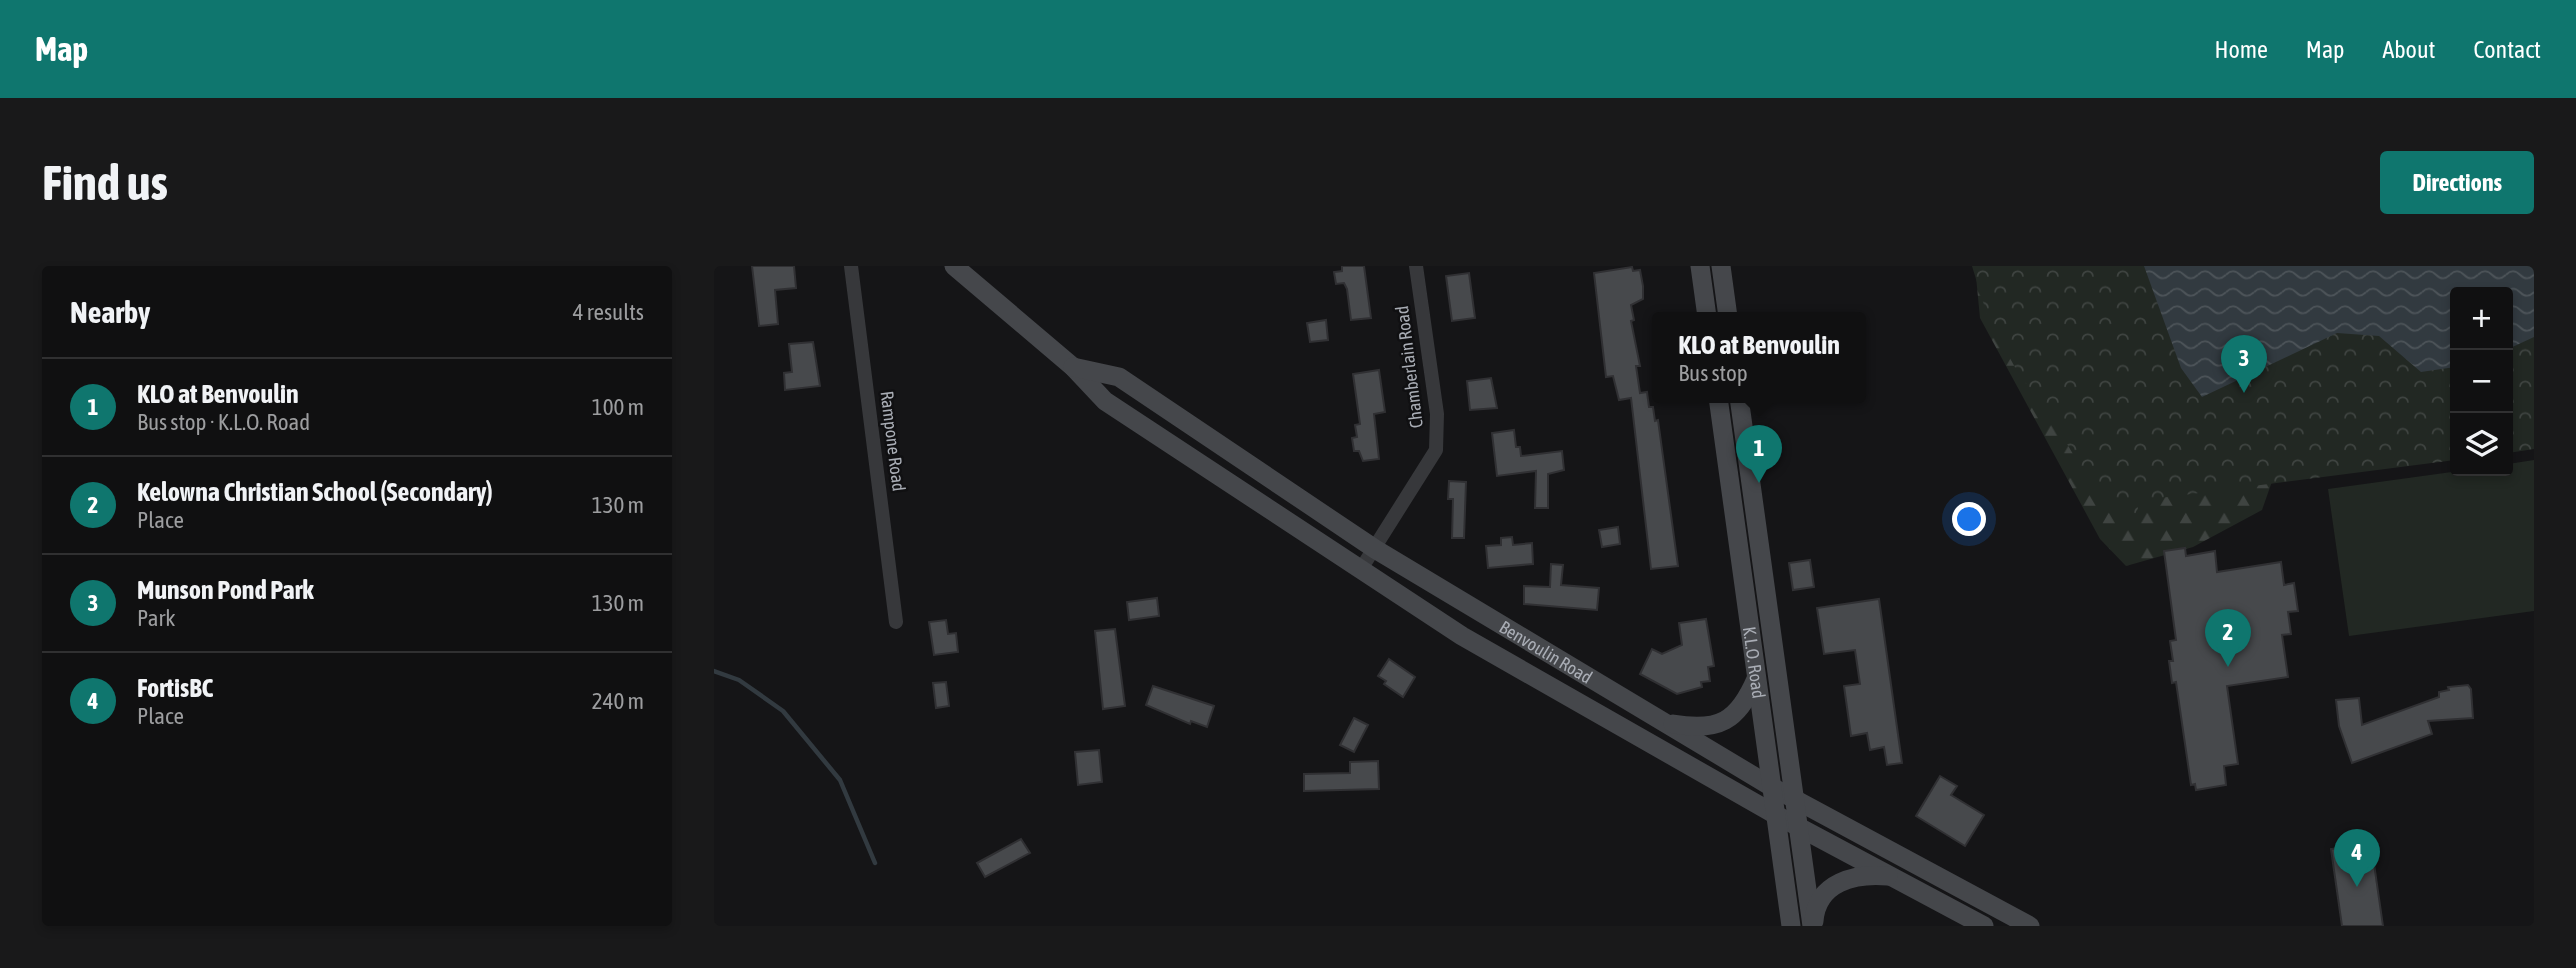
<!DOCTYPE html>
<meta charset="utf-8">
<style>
:root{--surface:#101011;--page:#19191a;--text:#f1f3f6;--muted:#9c9d9f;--line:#303031;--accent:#0f766e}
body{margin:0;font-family:"Asap Condensed",sans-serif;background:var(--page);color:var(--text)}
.controls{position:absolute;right:21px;top:21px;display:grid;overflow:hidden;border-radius:7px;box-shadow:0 4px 10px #0003}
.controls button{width:63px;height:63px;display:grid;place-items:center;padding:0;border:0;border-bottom:2px solid var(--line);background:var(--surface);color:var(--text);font:35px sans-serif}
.you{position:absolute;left:1256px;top:254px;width:24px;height:24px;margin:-18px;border:5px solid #fff;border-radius:50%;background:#1a73e8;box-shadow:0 0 0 10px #1a73e833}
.badge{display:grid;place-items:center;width:46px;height:46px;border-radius:50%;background:var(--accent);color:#fff;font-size:23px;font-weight:700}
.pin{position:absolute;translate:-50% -58px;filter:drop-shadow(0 2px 4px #0008)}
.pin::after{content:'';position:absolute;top:37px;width:24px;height:21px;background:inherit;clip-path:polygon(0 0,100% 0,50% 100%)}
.popup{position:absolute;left:938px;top:46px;width:214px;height:91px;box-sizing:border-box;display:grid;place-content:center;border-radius:7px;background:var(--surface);filter:drop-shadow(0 2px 5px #0005);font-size:23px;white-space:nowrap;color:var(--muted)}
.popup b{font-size:26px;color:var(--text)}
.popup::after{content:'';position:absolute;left:50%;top:100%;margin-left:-14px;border:14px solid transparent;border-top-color:var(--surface)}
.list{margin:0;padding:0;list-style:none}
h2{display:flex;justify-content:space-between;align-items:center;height:91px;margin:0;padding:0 28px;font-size:30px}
h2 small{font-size:23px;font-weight:400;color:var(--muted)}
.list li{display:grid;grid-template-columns:46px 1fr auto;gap:21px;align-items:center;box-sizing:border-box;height:98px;padding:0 28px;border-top:2px solid var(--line)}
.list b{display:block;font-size:26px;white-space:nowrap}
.list p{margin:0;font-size:23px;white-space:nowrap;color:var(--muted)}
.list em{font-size:23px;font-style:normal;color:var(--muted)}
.icon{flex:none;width:38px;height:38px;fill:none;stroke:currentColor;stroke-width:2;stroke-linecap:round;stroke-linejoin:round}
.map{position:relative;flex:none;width:1820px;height:660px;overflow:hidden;border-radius:7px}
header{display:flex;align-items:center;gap:42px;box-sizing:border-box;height:98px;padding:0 35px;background:var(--accent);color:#fff}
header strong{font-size:33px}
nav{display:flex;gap:38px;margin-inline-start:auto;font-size:24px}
.intro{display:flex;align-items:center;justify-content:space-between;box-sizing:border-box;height:168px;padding:0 42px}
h1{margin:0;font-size:49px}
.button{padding:18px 32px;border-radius:7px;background:var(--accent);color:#fff;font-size:24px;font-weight:700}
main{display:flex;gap:42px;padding:0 42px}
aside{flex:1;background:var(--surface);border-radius:7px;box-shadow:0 4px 10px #0003}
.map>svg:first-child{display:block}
.forest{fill:url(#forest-firs)}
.park{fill:url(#park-crowns)}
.garden{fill:#222823}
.water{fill:url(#water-waves)}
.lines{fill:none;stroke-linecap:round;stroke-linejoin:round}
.stream{stroke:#323a40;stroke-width:4.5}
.building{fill:#47494c;stroke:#303033;stroke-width:2}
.minor{stroke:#37383b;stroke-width:14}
.secondary{stroke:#45474b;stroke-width:19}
.labels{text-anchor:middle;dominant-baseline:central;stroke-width:5;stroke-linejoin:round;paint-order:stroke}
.street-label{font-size:18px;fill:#a9adb5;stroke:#101012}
</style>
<header>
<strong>Map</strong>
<nav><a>Home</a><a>Map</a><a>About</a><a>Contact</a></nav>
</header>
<div class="intro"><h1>Find us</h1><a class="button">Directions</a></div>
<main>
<aside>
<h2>Nearby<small>4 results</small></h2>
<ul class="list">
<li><span class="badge">1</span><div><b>KLO at Benvoulin</b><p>Bus stop · K.L.O. Road</p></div><em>100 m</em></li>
<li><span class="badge">2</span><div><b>Kelowna Christian School (Secondary)</b><p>Place</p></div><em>130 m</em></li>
<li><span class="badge">3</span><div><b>Munson Pond Park</b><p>Park</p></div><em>130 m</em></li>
<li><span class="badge">4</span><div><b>FortisBC</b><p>Place</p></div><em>240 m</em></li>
</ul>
</aside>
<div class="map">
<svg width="1820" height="660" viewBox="0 0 1820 660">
<defs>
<pattern id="forest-firs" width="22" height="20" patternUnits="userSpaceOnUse" patternTransform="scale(1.75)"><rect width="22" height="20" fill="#222823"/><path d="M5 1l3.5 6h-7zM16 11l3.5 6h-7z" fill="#3f4441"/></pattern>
<pattern id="park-crowns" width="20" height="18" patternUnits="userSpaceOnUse" patternTransform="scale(1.75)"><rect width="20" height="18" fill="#222823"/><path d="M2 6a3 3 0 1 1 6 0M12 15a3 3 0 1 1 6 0" fill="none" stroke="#3f4441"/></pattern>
<pattern id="water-waves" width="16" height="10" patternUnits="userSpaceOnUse" patternTransform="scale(1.75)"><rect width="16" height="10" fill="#323a40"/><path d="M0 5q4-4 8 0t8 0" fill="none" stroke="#4d5459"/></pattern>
</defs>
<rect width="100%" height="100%" fill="#151517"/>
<!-- forest -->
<path class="forest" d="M 1261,0 L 1583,144 L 1548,244 L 1479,281 L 1412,300 L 1386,273 L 1266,52 Z"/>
<!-- park -->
<path class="park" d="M 1258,0 L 1820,0 L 1820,183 L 1794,187 L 1794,26 L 1741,26 L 1741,194 L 1423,235 L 1426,262 L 1404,238 L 1376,217 L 1336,149 L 1303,105 L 1274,52 Z"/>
<!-- garden -->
<path class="garden" d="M 1820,194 L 1820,345 L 1635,370 L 1614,223 L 1745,205 L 1794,205 L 1794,198 Z"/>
<!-- water -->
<path class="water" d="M 1430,0 L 1820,0 L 1820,71 L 1794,83 L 1794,26 L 1741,26 L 1741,101 L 1707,106 L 1665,70 L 1623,67 L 1488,131 L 1467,102 Z"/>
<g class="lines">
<!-- stream -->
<path class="stream" d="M 0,405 L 25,414 L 69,445 L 126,514 L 161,597"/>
</g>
<!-- building -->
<g class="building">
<path d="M 38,0 L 80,0 L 82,22 L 61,24 L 64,58 L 45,60 Z"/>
<path d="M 628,0 L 650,0 L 657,52 L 637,54 L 633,23 L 630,17 L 622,18 L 620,6 L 628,5 Z"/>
<path d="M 918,1 L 919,5 L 926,4 L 929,20 L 929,33 L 917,39 L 920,54 L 917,55 L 926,100 L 922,100 L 926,127 L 933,126 L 935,141 L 939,141 L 941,155 L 944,154 L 964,300 L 937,303 L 917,132 L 905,134 L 899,110 L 892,111 L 880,7 Z"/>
<path d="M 755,7 L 761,52 L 738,55 L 732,10 Z"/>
<path d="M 612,54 L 614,74 L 596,76 L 593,57 Z"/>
<path d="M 99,76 L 106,120 L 71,124 L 70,107 L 78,106 L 75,78 Z"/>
<path d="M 665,104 L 671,146 L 660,148 L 665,193 L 649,195 L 645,185 L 640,185 L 638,172 L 643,171 L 641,159 L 646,158 L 639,108 Z"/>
<path d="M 777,112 L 783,142 L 756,144 L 753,115 Z"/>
<path d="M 800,164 L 802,181 L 806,181 L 807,190 L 848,185 L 850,204 L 834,208 L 834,242 L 821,242 L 822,205 L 783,210 L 778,167 Z"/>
<path d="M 735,215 L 752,216 L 750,272 L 738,272 L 739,233 L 734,233 Z"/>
<path d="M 904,261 L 906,278 L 888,281 L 885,264 Z"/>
<path d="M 798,271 L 799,279 L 818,277 L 819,298 L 774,302 L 772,280 L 787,279 L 787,272 Z"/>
<path d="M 1471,282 L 1472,290 L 1501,285 L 1503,306 L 1567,296 L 1570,319 L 1580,317 L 1584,345 L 1574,346 L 1577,368 L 1568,369 L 1574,411 L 1513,420 L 1524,498 L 1510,500 L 1512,519 L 1482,524 L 1481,518 L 1477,519 L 1462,416 L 1458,417 L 1455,395 L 1459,395 L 1456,375 L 1462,374 L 1450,285 Z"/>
<path d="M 1096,294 L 1100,321 L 1079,324 L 1075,297 Z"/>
<path d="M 837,298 L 849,299 L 847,319 L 885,322 L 883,344 L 810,338 L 810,320 L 836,321 Z"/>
<path d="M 443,332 L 445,350 L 415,354 L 413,336 Z"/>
<path d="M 1165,333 L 1188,497 L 1173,499 L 1170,481 L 1156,484 L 1153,467 L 1137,470 L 1130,420 L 1146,418 L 1141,384 L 1110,388 L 1103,342 Z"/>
<path d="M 992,353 L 1000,400 L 994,401 L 996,415 L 987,416 L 988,421 L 963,428 L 926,408 L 938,383 L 948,388 L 968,379 L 965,357 Z"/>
<path d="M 232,354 L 234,368 L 242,367 L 244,386 L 220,389 L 215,356 Z"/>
<path d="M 401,363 L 411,440 L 389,443 L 381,365 Z"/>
<path d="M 675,393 L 701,411 L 689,431 L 670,418 L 672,415 L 664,410 Z"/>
<path d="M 232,416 L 235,440 L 222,442 L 219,417 Z"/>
<path d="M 1754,419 L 1757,423 L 1759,452 L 1714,455 L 1718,468 L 1638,497 L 1625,460 L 1622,434 L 1645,432 L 1648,459 L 1725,431 L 1725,426 L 1735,424 L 1734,421 Z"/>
<path d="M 439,420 L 500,440 L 493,461 L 477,455 L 476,458 L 432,439 Z"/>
<path d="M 640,452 L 654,459 L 640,486 L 626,479 Z"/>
<path d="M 385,484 L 388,516 L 364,519 L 361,486 Z"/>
<path d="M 664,495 L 665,523 L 590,525 L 590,508 L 636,507 L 636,496 Z"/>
<path d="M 1226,510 L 1243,520 L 1237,529 L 1270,549 L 1251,580 L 1202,550 Z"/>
<path d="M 307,573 L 316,587 L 271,611 L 263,597 Z"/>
<path d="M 1657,577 L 1669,660 L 1628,660 L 1617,583 Z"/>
</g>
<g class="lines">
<!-- minor -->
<g class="minor">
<path d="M 137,0 L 182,356"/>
<path d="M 647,303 L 722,184 L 723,148 L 702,0"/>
</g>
<!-- secondary -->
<g class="secondary">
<path d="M 240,0 L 359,101 L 391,135 L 748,370 L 1062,549 L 1270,660"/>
<path d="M 986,0 L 993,51"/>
<path d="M 1007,0 L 1014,51"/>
<path id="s1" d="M 359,101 L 405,111 L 661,283 L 1058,521 L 1316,660"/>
<path id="s2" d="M 1004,131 L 1077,660"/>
<path d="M 1025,131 L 1098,660"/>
<path d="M 959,458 C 1005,466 1024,455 1042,413"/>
<path d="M 1100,655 C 1103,616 1141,607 1174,610"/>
</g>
</g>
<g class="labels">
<!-- street labels -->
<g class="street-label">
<text transform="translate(695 101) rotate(-97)">Chamberlain Road</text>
<text transform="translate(179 175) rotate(83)">Rampone Road</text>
<text stroke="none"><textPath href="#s1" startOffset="555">Benvoulin Road</textPath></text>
<text stroke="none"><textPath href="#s2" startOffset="268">K.L.O. Road</textPath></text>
</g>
</g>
</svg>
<div class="controls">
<button>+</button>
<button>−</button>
<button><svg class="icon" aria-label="layers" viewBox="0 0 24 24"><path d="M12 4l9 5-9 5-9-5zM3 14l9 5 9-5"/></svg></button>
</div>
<div class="you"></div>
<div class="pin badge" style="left:1045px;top:217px">1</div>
<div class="popup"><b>KLO at Benvoulin</b>Bus stop</div>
<div class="pin badge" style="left:1514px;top:401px">2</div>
<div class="pin badge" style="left:1530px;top:127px">3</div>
<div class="pin badge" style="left:1643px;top:621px">4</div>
</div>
</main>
